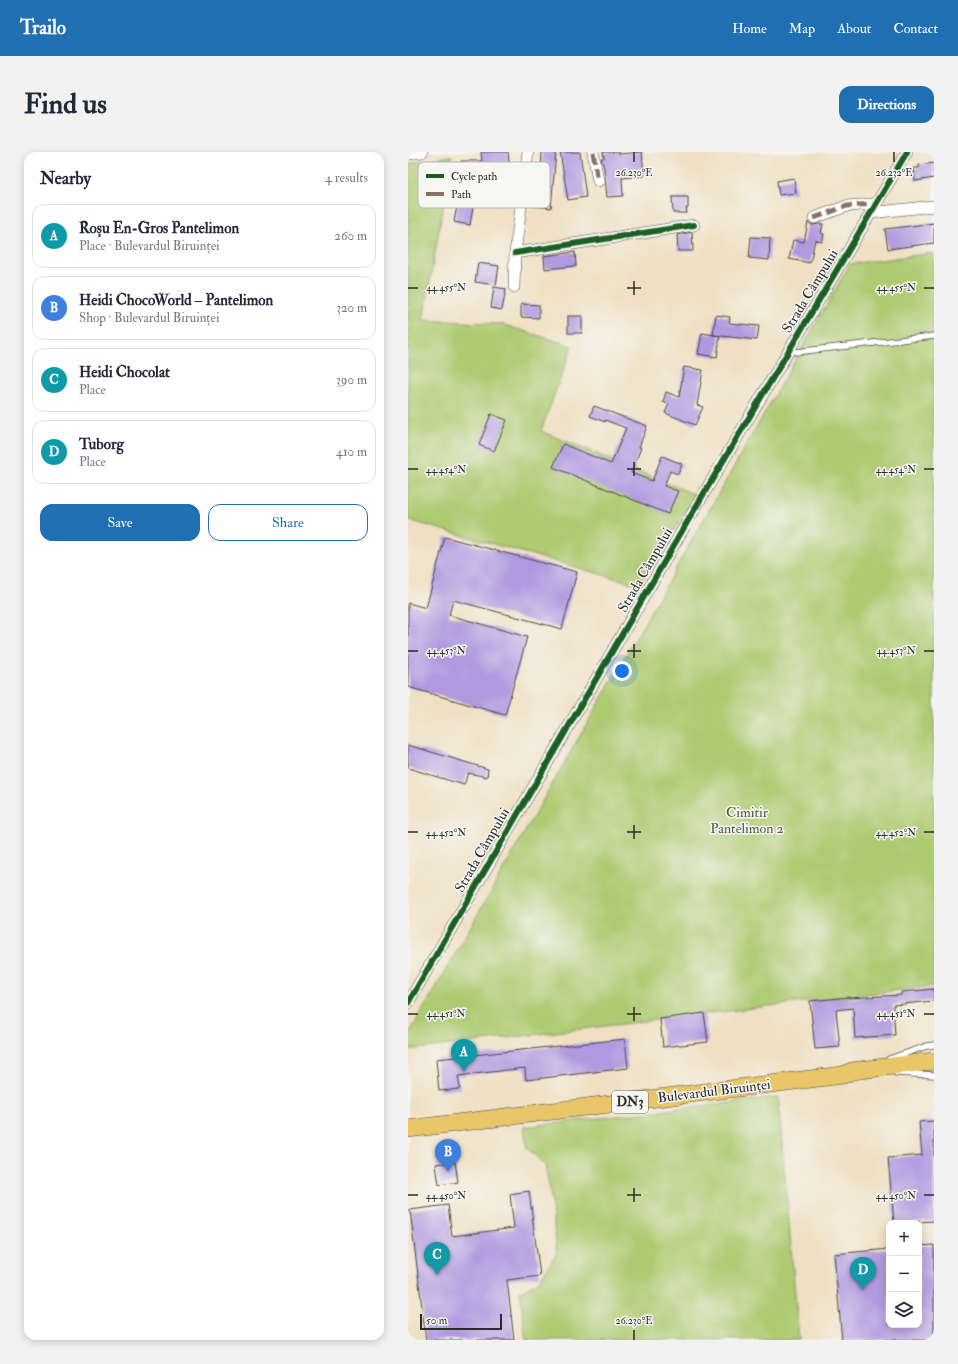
<!DOCTYPE html>
<meta charset="utf-8">
<style>
:root{--surface:#fff;--page:#f2f2f3;--text:#1f2937;--muted:#747a83;--line:#e0e1e3;--accent:#1f6fb2}
body{margin:0;font-family:"IM FELL Double Pica",serif;background:var(--page);color:var(--text)}
.controls{position:absolute;right:12px;bottom:12px;display:grid;overflow:hidden;border-radius:8px;box-shadow:0 2px 10px #0003}
.controls button{width:36px;height:36px;display:grid;place-items:center;padding:0;border:0;border-bottom:1px solid var(--line);background:var(--surface);color:var(--text);font:20px sans-serif}
.scale{position:absolute;left:12px;bottom:10px;width:82px;box-sizing:border-box;padding-left:4px;border:2px solid #2b2b2b;border-top:0;font-size:11px;line-height:14px;white-space:nowrap;color:#2b2b2b;-webkit-text-stroke:3px #f6f6f2;paint-order:stroke}
.you{position:absolute;left:214px;top:519px;width:14px;height:14px;margin:-10px;border:3px solid #fff;border-radius:50%;background:#1a73e8;box-shadow:0 0 0 6px #1a73e833}
.badge{display:grid;place-items:center;width:26px;height:26px;border-radius:50%;background:var(--accent);color:#fff;font-size:13px;font-weight:700}
.pin{position:absolute;translate:-50% -33px;filter:drop-shadow(0 1px 2px #0008)}
.pin::after{content:'';position:absolute;top:21px;width:14px;height:12px;background:inherit;clip-path:polygon(0 0,100% 0,50% 100%)}
.list{margin:0;padding:0;list-style:none}
h2{display:flex;justify-content:space-between;align-items:center;height:52px;margin:0;padding:0 16px;font-size:17px}
h2 small{font-size:13px;font-weight:400;color:var(--muted)}
.list li{display:grid;grid-template-columns:26px 1fr auto;gap:12px;align-items:center;box-sizing:border-box;height:64px;margin:0 8px 8px;padding:0 8px;border:1px solid var(--line);border-radius:12px}
.list b{display:block;font-size:15px;white-space:nowrap}
.list p{margin:0;font-size:13px;white-space:nowrap;color:var(--muted)}
.list em{font-size:13px;font-style:normal;color:var(--muted)}
.actions{display:flex;gap:8px;padding:12px 16px}
.actions a{flex:1;padding:9px 0;border:1px solid var(--accent);border-radius:12px;text-align:center;font-size:14px;color:var(--accent)}
.actions .main{background:var(--accent);color:#fff}
.icon{flex:none;width:22px;height:22px;fill:none;stroke:currentColor;stroke-width:2;stroke-linecap:round;stroke-linejoin:round}
.map{position:relative;flex:none;width:526px;height:1188px;overflow:hidden;border-radius:12px}
header{display:flex;align-items:center;gap:24px;box-sizing:border-box;height:56px;padding:0 20px;background:var(--accent);color:#fff}
header strong{font-size:19px}
nav{display:flex;gap:22px;margin-inline-start:auto;font-size:14px}
.intro{display:flex;align-items:center;justify-content:space-between;box-sizing:border-box;height:96px;padding:0 24px}
h1{margin:0;font-size:28px}
.button{padding:10px 18px;border-radius:12px;background:var(--accent);color:#fff;font-size:14px;font-weight:700}
main{display:flex;gap:24px;padding:0 24px}
aside{flex:1;background:var(--surface);border-radius:12px;box-shadow:0 2px 10px #0003}
.map>svg:first-child{display:block}
.green{fill:#aecb72;stroke:#6c7b4e}
.building{fill:#b198df}
.lines{fill:none;stroke-linecap:round;stroke-linejoin:round}
.lane-casing{stroke:#494642;stroke-width:7}
.street-casing{stroke:#494642;stroke-width:12}
.primary-casing{stroke:#494642;stroke-width:18}
.lane{stroke:#fff;stroke-width:5.5}
.street{stroke:#fff;stroke-width:11}
.primary{stroke:#e9c769;stroke-width:17}
.quiet{stroke:#8d6e63;stroke-width:5;stroke-dasharray:10 5;stroke-linecap:butt}
.cycleway-casing{stroke:#f6f6f2;stroke-width:8}
.cycleway{stroke:#1b5e20;stroke-width:6}
.ticks{fill:none;stroke:#2b2b2b;stroke-width:1.5}
.labels{text-anchor:middle;dominant-baseline:central;stroke-width:3;stroke-linejoin:round;paint-order:stroke}
.shield{fill:#f6f6f2;stroke:#686867;stroke-width:1}
.shield-label{font-size:13px;font-weight:bold;fill:#2b2b2b}
.street-label{font-size:14px;fill:#2b2b2b;stroke:#f6f6f2}
.park-label{font-size:14px;fill:#525b40;stroke:#f6f6f2}
.key{fill:#f6f6f2;stroke:#b9b9b6;stroke-width:1}
.key-label{font-size:11px;fill:#2b2b2b}
.ticks-label{font-size:10px;text-anchor:middle;fill:#2b2b2b;stroke:#f6f6f2;stroke-width:3;stroke-linejoin:round;paint-order:stroke}
</style>
<header>
<strong>Trailo</strong>
<nav><a>Home</a><a>Map</a><a>About</a><a>Contact</a></nav>
</header>
<div class="intro"><h1>Find us</h1><a class="button">Directions</a></div>
<main>
<aside>
<h2>Nearby<small>4 results</small></h2>
<ul class="list">
<li><span class="badge" style="background:#0f9aa8">A</span><div><b>Roșu En-Gros Pantelimon</b><p>Place · Bulevardul Biruinței</p></div><em>260 m</em></li>
<li><span class="badge" style="background:#3f7fe0">B</span><div><b>Heidi ChocoWorld – Pantelimon</b><p>Shop · Bulevardul Biruinței</p></div><em>320 m</em></li>
<li><span class="badge" style="background:#0f9aa8">C</span><div><b>Heidi Chocolat</b><p>Place</p></div><em>390 m</em></li>
<li><span class="badge" style="background:#0f9aa8">D</span><div><b>Tuborg</b><p>Place</p></div><em>410 m</em></li>
</ul>
<div class="actions"><a class="main">Save</a><a>Share</a></div>
</aside>
<div class="map">
<svg width="526" height="1188" viewBox="0 0 526 1188">
<rect width="100%" height="100%" fill="#f6f6f2"/>
<filter id="ink" filterUnits="userSpaceOnUse"><feTurbulence type="fractalNoise" baseFrequency=".025" numOctaves="2"/><feDisplacementMap in="SourceGraphic" scale="8" xChannelSelector="R" yChannelSelector="G"/><feConvolveMatrix kernelMatrix="1 2 1 2 8 2 1 2 1" color-interpolation-filters="sRGB"/></filter>
<filter id="wash" filterUnits="userSpaceOnUse"><feTurbulence type="fractalNoise" baseFrequency=".012" numOctaves="4" result="noise"/><feDisplacementMap in="SourceGraphic" scale="16" xChannelSelector="R" yChannelSelector="G"/><feGaussianBlur stdDeviation="0.9" result="paint"/><feColorMatrix in="noise" values="0 0 0 0 0 0 0 0 0 0 0 0 0 0 0 0 0 1.4 0 .05"/><feComposite in="paint" operator="in"/></filter>
<g filter="url(#wash)">
<rect width="100%" height="100%" fill="#f0e0c3"/>
<!-- green -->
<g class="green">
<path d="M 44,4 L 15,168 L 93,172 L 164,194 L 133,279 L 288,343 L 231,433 L 0,368 L 0,12 Z"/>
<path d="M 526,101 L 526,834 L 0,898 L 0,884 L 442,112 Z"/>
<path d="M 370,945 L 391,1188 L 118,1188 L 112,1139 L 131,1129 L 149,1101 L 142,1038 L 137,1013 L 119,996 L 116,975 Z"/>
</g>
<g id="blocks">
<!-- building -->
<g class="building">
<path d="M 73,0 L 100,0 L 102,20 L 110,20 L 108,36 L 96,36 L 96,24 L 70,27 L 62,73 L 46,70 L 50,48 L 47,47 L 51,25 L 53,26 L 53,9 L 74,9 Z"/>
<path d="M 134,0 L 148,0 L 143,56 L 126,54 L 130,19 L 133,20 Z"/>
<path d="M 152,0 L 172,0 L 178,45 L 160,48 Z"/>
<path d="M 195,0 L 211,0 L 211,2 L 234,0 L 236,24 L 214,26 L 215,44 L 199,45 L 196,16 L 193,6 L 196,6 Z"/>
<path d="M 526,11 L 526,26 L 507,29 L 506,16 L 511,16 L 511,13 Z"/>
<path d="M 386,26 L 388,41 L 371,43 L 369,29 Z"/>
<path d="M 264,45 L 280,45 L 280,56 L 278,56 L 279,61 L 265,61 Z"/>
<path d="M 400,70 L 405,73 L 411,72 L 415,72 L 413,81 L 416,82 L 414,90 L 407,88 L 402,111 L 381,107 L 385,88 L 396,90 Z"/>
<path d="M 526,71 L 526,91 L 480,97 L 477,77 Z"/>
<path d="M 284,80 L 285,99 L 270,99 L 269,83 Z"/>
<path d="M 343,85 L 362,86 L 361,108 L 341,106 Z"/>
<path d="M 167,100 L 168,114 L 137,117 L 136,104 Z"/>
<path d="M 70,111 L 91,114 L 88,133 L 67,130 Z"/>
<path d="M 86,135 L 98,137 L 94,158 L 83,156 Z"/>
<path d="M 113,152 L 131,153 L 131,166 L 113,165 Z"/>
<path d="M 308,163 L 322,165 L 321,171 L 351,174 L 349,188 L 305,183 Z"/>
<rect x="160" y="164" width="14" height="17"/>
<path d="M 294,181 L 312,184 L 309,205 L 290,202 Z"/>
<path d="M 276,215 L 295,218 L 289,253 L 295,255 L 287,273 L 257,261 L 261,252 L 255,250 L 258,240 L 271,245 Z"/>
<path d="M 186,254 L 239,274 L 231,295 L 233,296 L 223,321 L 244,329 L 254,304 L 274,312 L 270,322 L 262,319 L 256,334 L 270,339 L 260,362 L 145,315 L 155,292 L 203,312 L 218,276 L 197,268 L 197,270 L 182,264 Z"/>
<path d="M 83,262 L 99,268 L 86,299 L 71,293 Z"/>
<path d="M 37,385 L 169,420 L 154,477 L 45,448 L 41,463 L 119,485 L 97,563 L 0,535 L 0,451 L 18,456 Z"/>
<path d="M 0,593 L 80,617 L 79,625 L 60,621 L 56,633 L 0,616 Z"/>
<path d="M 526,837 L 526,849 L 485,853 L 487,883 L 447,886 L 445,856 L 428,858 L 432,895 L 407,897 L 402,849 L 441,845 L 441,846 L 493,843 L 493,840 Z"/>
<path d="M 296,861 L 300,890 L 255,895 L 252,867 Z"/>
<path d="M 217,887 L 220,916 L 118,928 L 117,916 L 50,924 L 52,937 L 31,939 L 28,907 Z"/>
<path d="M 526,969 L 526,1069 L 486,1071 L 480,1006 L 514,1003 L 511,970 Z"/>
<path d="M 47,1010 L 50,1030 L 31,1033 L 28,1012 Z"/>
<path d="M 121,1039 L 132,1124 L 99,1128 L 106,1188 L 18,1188 L 2,1058 L 40,1053 L 44,1084 L 106,1076 L 102,1042 Z"/>
<path d="M 526,1093 L 526,1188 L 434,1188 L 426,1102 L 481,1097 L 481,1173 L 511,1173 L 511,1094 Z"/>
</g>
</g>
</g>
<g filter="url(#ink)">
<use href="#blocks" fill-opacity="0" stroke="#494642" stroke-width="1"/>
<g class="lines">
<defs>
<g id="lane">
<path d="M 388,200 L 526,184"/>
<path d="M 481,907 L 519,894 L 526,893"/>
<path d="M 488,921 L 526,923"/>
</g>
<g id="street">
<path d="M 185,0 L 190,29"/>
<path d="M 0,2 L 14,0"/>
<path d="M 462,61 L 526,54"/>
<path d="M 406,66 L 439,54 L 467,52"/>
<path d="M 107,101 L 286,73"/>
<path d="M 106,135 L 107,101 L 120,0"/>
<path d="M 0,851 L 292,348 L 499,0"/>
</g>
<path id="primary" d="M 0,977 L 435,923 L 444,919 L 526,909"/>
</defs>
<!-- lane casing -->
<use href="#lane" class="lane-casing"/>
<!-- street casing -->
<use href="#street" class="street-casing"/>
<!-- primary casing -->
<use href="#primary" class="primary-casing"/>
<!-- lane -->
<use href="#lane" class="lane"/>
<!-- street -->
<use href="#street" class="street"/>
<!-- primary -->
<use href="#primary" class="primary"/>
<!-- quiet -->
<g class="quiet">
<path d="M 185,0 L 190,29"/>
<path d="M 406,66 L 439,54 L 467,52"/>
</g>
<defs>
<g id="cycleway">
<path d="M 107,101 L 286,73"/>
<path d="M 0,851 L 292,348 L 499,0"/>
</g>
</defs>
<!-- cycleway casing -->
<use href="#cycleway" class="cycleway-casing"/>
<!-- cycleway -->
<use href="#cycleway" class="cycleway"/>
</g>
</g>
<!-- ticks -->
<path class="ticks" d="M 226,0 L 226,10M 486,0 L 486,10M 226,129 L 226,143M 0,136 L 10,136M 219,136 L 233,136M 516,136 L 526,136M 226,310 L 226,324M 0,317 L 10,317M 219,317 L 233,317M 516,317 L 526,317M 226,492 L 226,506M 0,499 L 10,499M 219,499 L 233,499M 516,499 L 526,499M 226,673 L 226,687M 0,680 L 10,680M 219,680 L 233,680M 516,680 L 526,680M 226,855 L 226,869M 0,862 L 10,862M 219,862 L 233,862M 516,862 L 526,862M 226,1036 L 226,1050M 0,1043 L 10,1043M 219,1043 L 233,1043M 516,1043 L 526,1043M 226,1178 L 226,1188"/>
<g class="labels">
<!-- shield labels -->
<rect class="shield" x="204" y="939" width="36" height="22" rx="3"/>
<g class="shield-label">
<text x="222" y="950">DN3</text>
</g>
<!-- street labels -->
<g class="street-label">
<text transform="translate(402 139) rotate(-59)">Strada Câmpului</text>
<text transform="translate(237 418) rotate(-60)">Strada Câmpului</text>
<text transform="translate(74 698) rotate(-60)">Strada Câmpului</text>
<text transform="translate(306 939) rotate(-7)">Bulevardul Biruinței</text>
</g>
<!-- park labels -->
<g class="park-label">
<text x="339" y="660">Cimitir<tspan x="339" dy="16">Pantelimon 2</tspan></text>
</g>
</g>
<!-- legend -->
<rect x="10" y="10" width="132" height="46" rx="6" class="key"/>
<rect x="18" y="22" width="18" height="4" fill="#1b5e20"/>
<rect x="18" y="40" width="18" height="4" fill="#8d6e63"/>
<g class="key-label">
<text x="43" y="28">Cycle path</text>
<text x="43" y="46">Path</text>
</g>
<g class="ticks-label">
<text x="226" y="24">26.230°E</text>
<text x="486" y="24">26.232°E</text>
<text x="38" y="139">44.455°N</text>
<text x="488" y="139">44.455°N</text>
<text x="38" y="321">44.454°N</text>
<text x="488" y="321">44.454°N</text>
<text x="38" y="502">44.453°N</text>
<text x="488" y="502">44.453°N</text>
<text x="38" y="684">44.452°N</text>
<text x="488" y="684">44.452°N</text>
<text x="38" y="865">44.451°N</text>
<text x="488" y="865">44.451°N</text>
<text x="38" y="1047">44.450°N</text>
<text x="488" y="1047">44.450°N</text>
<text x="226" y="1172">26.230°E</text>
</g>
</svg>
<div class="controls">
<button>+</button>
<button>−</button>
<button><svg class="icon" aria-label="layers" viewBox="0 0 24 24"><path d="M12 4l9 5-9 5-9-5zM3 14l9 5 9-5"/></svg></button>
</div>
<div class="scale">50 m</div>
<div class="you"></div>
<div class="pin badge" style="left:56px;top:920px;background:#0f9aa8">A</div>
<div class="pin badge" style="left:40px;top:1020px;background:#3f7fe0">B</div>
<div class="pin badge" style="left:29px;top:1123px;background:#0f9aa8">C</div>
<div class="pin badge" style="left:455px;top:1138px;background:#0f9aa8">D</div>
</div>
</main>
